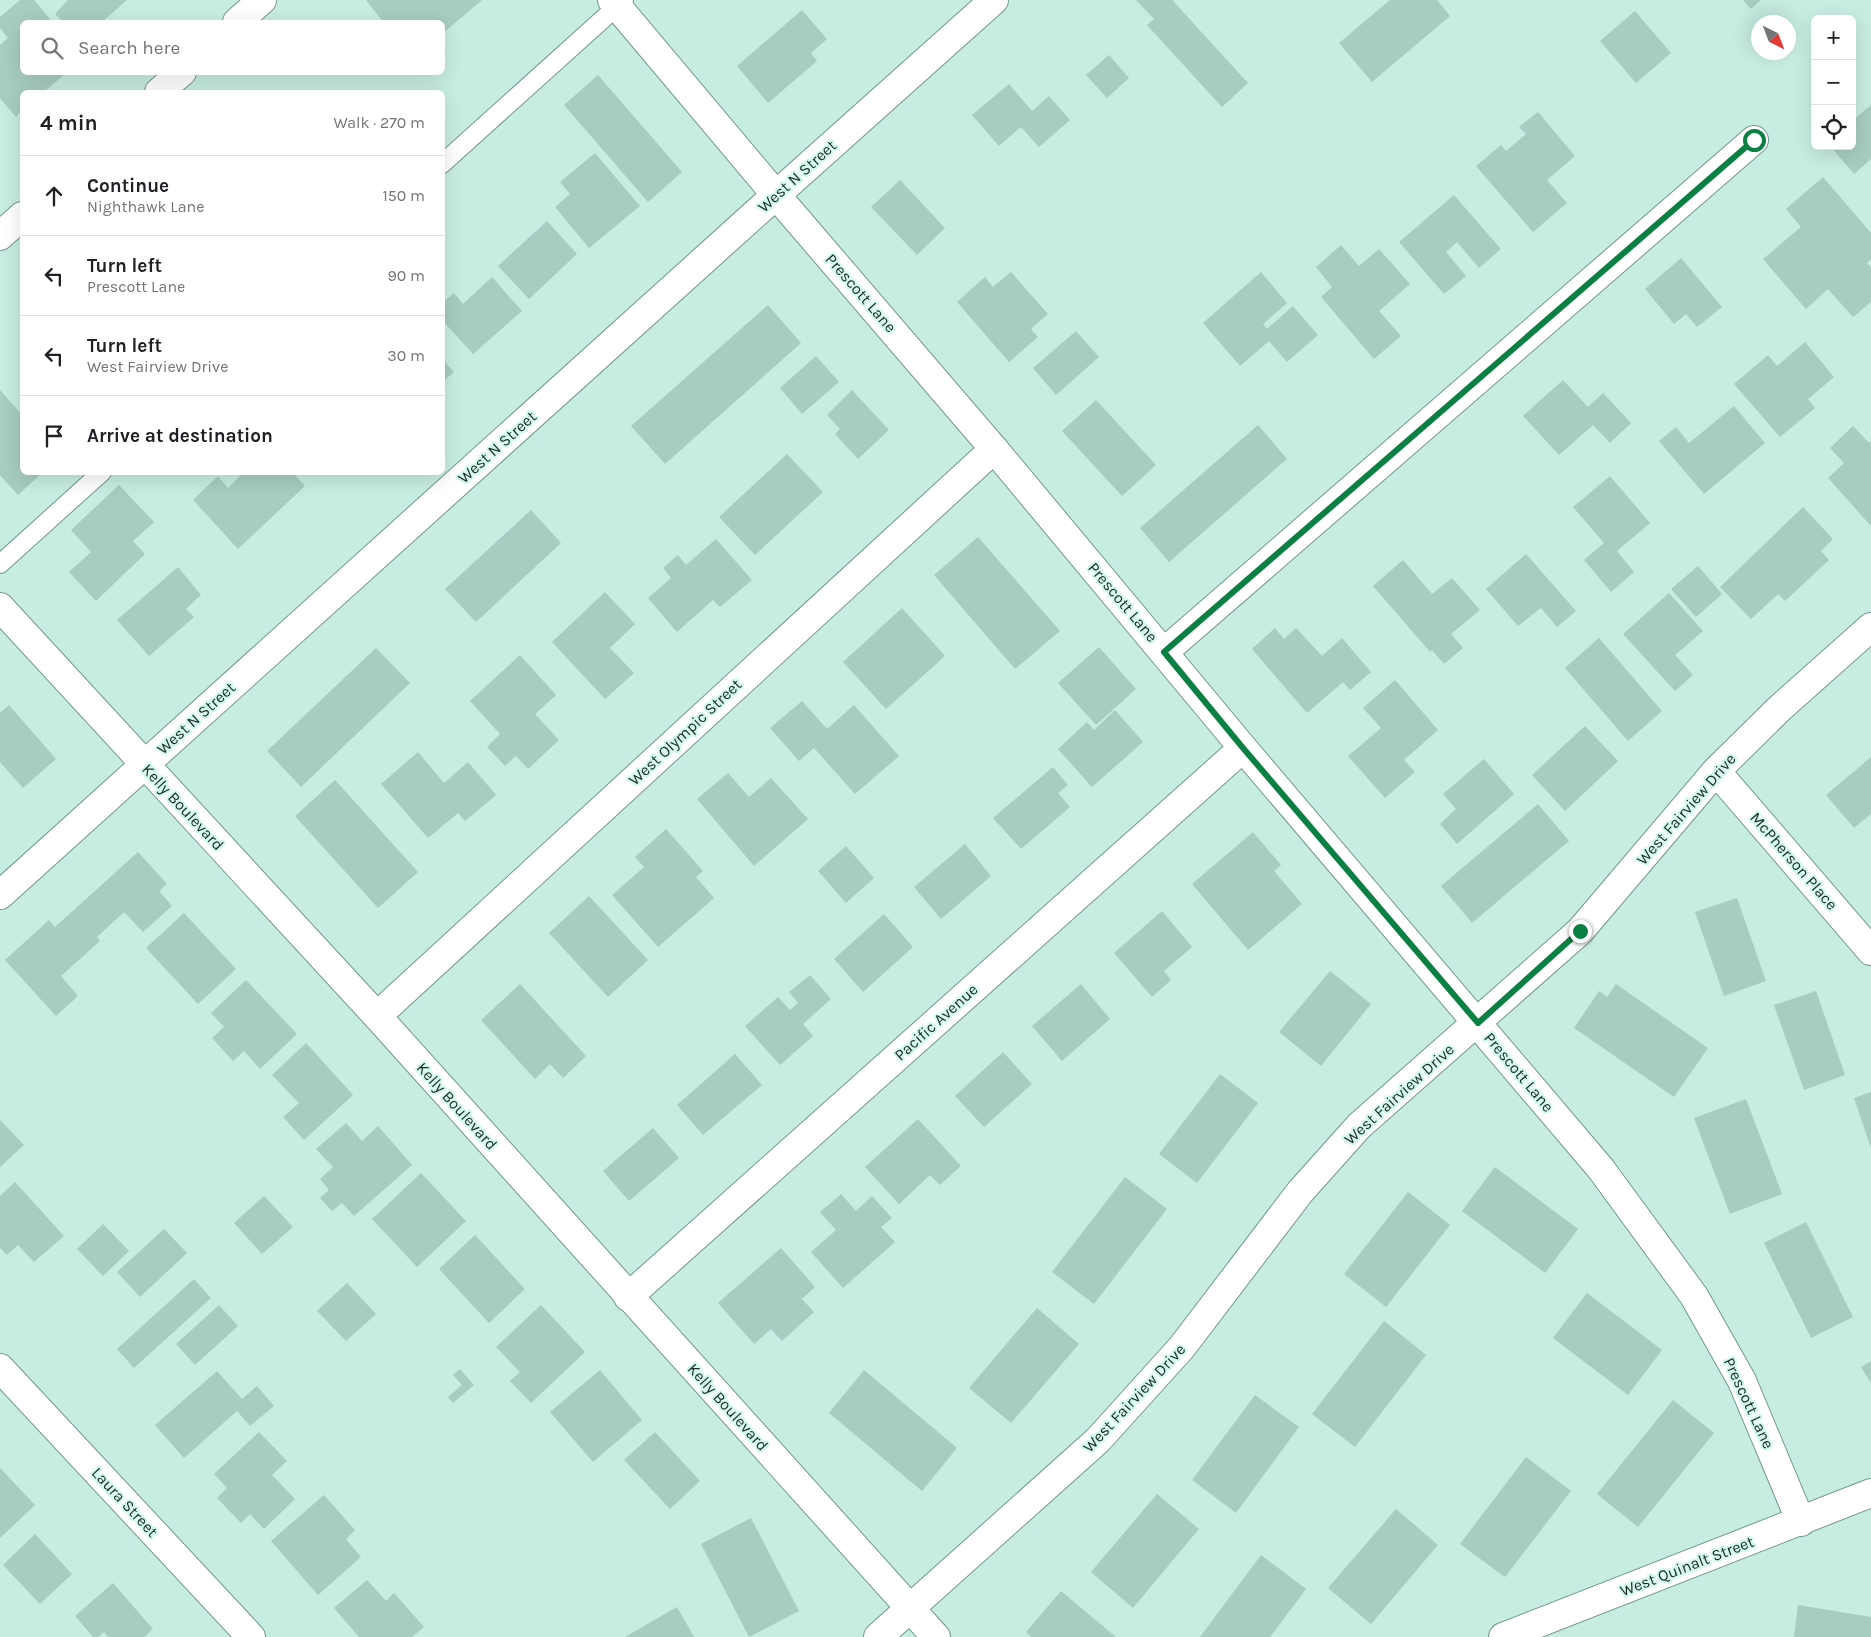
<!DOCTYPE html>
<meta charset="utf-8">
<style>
:root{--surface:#fff;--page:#f2f2f2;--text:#202124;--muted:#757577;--line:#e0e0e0}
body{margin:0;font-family:Karla,sans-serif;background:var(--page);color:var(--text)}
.controls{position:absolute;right:15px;top:15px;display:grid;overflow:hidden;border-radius:8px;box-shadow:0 5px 20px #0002}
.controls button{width:45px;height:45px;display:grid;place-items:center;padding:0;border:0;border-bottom:1px solid var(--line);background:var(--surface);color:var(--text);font:25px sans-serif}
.compass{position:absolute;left:1751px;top:15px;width:45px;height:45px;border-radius:50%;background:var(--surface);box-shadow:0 5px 20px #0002;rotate:138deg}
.stop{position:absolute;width:15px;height:15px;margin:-11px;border:4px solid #0b8043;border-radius:50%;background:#fff}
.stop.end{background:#0b8043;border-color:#fff;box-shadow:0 1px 5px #0008}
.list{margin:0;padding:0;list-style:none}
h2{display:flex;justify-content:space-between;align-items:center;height:65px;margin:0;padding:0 20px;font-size:21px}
h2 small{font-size:16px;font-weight:400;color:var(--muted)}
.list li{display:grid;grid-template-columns:32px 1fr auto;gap:15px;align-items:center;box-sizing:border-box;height:80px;padding:0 20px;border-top:1px solid var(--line)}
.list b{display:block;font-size:19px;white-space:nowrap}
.list p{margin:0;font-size:16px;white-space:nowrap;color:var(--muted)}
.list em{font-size:16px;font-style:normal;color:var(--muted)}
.icon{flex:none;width:28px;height:28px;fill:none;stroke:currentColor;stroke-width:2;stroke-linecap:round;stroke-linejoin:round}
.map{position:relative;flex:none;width:1871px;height:1637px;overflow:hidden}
.search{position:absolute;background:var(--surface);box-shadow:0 5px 20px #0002;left:20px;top:20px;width:425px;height:55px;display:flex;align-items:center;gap:12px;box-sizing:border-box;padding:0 18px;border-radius:8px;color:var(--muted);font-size:19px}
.panel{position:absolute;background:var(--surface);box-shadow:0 5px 20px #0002;left:20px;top:90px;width:425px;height:385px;border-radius:8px}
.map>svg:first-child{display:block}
.building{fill:#a7ccc2}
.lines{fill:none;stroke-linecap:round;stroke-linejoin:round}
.lane-casing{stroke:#74978e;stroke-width:20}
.street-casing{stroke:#74978e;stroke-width:30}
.lane{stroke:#fff;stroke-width:18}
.street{stroke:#fff;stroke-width:28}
.route{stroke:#0b8043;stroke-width:6}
.labels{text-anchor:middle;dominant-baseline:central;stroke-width:4.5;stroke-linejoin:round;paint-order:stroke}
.street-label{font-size:16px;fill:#1d2b27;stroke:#d4faef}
</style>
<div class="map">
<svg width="1871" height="1637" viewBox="0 0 1871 1637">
<rect width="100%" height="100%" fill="#c7ece2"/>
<!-- building -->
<g class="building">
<path d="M 20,0 L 34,0 L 50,19 L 46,22 L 22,22 L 22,72 L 67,72 L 44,92 L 22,92 L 22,111 L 16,117 L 0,98 L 0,45 L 8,38 L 0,28 L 0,17 Z"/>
<path d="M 68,0 L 127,0 L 102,22 L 63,22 L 55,14 Z"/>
<path d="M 366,0 L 482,0 L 442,34 L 442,22 L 383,22 Z"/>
<path d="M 1136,0 L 1175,0 L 1173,1 L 1248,83 L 1222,107 L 1147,25 L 1154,19 Z"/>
<path d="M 1390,0 L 1437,0 L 1450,16 L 1372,82 L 1339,43 Z"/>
<path d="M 1743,0 L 1761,0 L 1751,9 Z"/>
<path d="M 802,10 L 827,39 L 811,53 L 817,61 L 768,103 L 737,66 Z"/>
<path d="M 1635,11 L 1671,53 L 1636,83 L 1600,41 Z"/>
<path d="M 1109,55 L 1129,78 L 1107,98 L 1086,75 Z"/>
<path d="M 598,75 L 682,172 L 648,202 L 564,105 Z"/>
<path d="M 1009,84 L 1032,111 L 1049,96 L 1070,120 L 1039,147 L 1021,127 L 999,146 L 972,115 Z"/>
<path d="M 1871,105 L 1871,159 L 1854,174 L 1830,146 L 1852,146 L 1852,121 Z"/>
<path d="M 1538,112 L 1575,156 L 1547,180 L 1567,203 L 1533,232 L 1476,166 L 1501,145 L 1506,151 L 1526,134 L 1519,127 Z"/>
<path d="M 595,153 L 640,206 L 589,248 L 555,207 L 570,194 L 560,182 Z"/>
<path d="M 1823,177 L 1871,233 L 1871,259 L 1867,263 L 1871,268 L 1871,302 L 1853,317 L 1828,289 L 1806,309 L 1763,259 L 1801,227 L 1786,209 Z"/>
<path d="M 900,180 L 945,228 L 917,255 L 871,207 Z"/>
<path d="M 1454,195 L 1501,249 L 1479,268 L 1457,242 L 1446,252 L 1466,276 L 1444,294 L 1399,242 Z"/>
<path d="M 547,221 L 577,254 L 529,299 L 498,266 Z"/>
<path d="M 1341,245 L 1359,266 L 1379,249 L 1410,284 L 1379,311 L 1401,336 L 1374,359 L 1321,297 L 1332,287 L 1316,267 Z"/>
<path d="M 1681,258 L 1722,307 L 1697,327 L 1686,314 L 1674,324 L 1645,289 Z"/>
<path d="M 1011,272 L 1048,314 L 1031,329 L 1038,337 L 1009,362 L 957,302 L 985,277 L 993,287 Z"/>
<path d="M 1261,272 L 1287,303 L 1263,324 L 1267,329 L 1293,306 L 1318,335 L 1287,362 L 1269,341 L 1240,366 L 1203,323 Z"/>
<path d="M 492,277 L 522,311 L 473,354 L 442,320 L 442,303 L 454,293 L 463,304 Z"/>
<path d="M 768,305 L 801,343 L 665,464 L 631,426 Z"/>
<path d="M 1076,331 L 1099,357 L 1056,395 L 1033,368 Z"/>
<path d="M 1805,342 L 1834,377 L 1808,399 L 1815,408 L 1780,437 L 1734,384 L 1768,355 L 1777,366 Z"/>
<path d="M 816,356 L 839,382 L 802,414 L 780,388 Z"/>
<path d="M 442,359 L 454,372 L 442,382 Z"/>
<path d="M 1563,380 L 1588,407 L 1603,393 L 1631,423 L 1610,443 L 1593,425 L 1559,455 L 1523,416 Z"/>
<path d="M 0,390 L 22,415 L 22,472 L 43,472 L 18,495 L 0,475 Z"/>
<path d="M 852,390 L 889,430 L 858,459 L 835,434 L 840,429 L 827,415 Z"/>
<path d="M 1096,400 L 1156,465 L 1122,496 L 1062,431 Z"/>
<path d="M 1734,406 L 1765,443 L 1704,494 L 1659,441 L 1676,427 L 1689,443 Z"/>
<path d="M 1258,425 L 1287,459 L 1169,562 L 1140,528 Z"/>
<path d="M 1853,426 L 1869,443 L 1871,441 L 1871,526 L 1828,478 L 1844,463 L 1830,448 Z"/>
<path d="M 787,454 L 823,492 L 755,555 L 719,517 Z"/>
<path d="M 244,472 L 265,472 L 267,475 L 270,472 L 292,472 L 305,486 L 238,549 L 193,500 L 218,476 L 228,488 Z"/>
<path d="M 1610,476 L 1650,523 L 1617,551 L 1634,572 L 1611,592 L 1584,560 L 1604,543 L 1573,507 Z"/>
<path d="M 119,485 L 154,522 L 133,541 L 145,554 L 96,601 L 69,572 L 91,552 L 71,530 Z"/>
<path d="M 1803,507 L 1833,539 L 1821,551 L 1829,560 L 1785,601 L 1778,594 L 1751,619 L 1720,587 Z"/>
<path d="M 531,510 L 561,543 L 476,622 L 445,589 Z"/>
<path d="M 978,537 L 1060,631 L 1015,669 L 934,575 Z"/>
<path d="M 716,539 L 752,580 L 720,607 L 713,600 L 677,632 L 648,598 L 671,578 L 663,568 L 678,555 L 686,565 Z"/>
<path d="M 1526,554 L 1576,611 L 1557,627 L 1541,608 L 1518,626 L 1486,589 Z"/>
<path d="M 1403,560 L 1432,594 L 1452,578 L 1480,610 L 1451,634 L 1463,648 L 1444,664 L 1432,650 L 1430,652 L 1373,586 Z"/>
<path d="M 1698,566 L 1722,594 L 1696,617 L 1671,589 Z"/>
<path d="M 178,567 L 201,595 L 186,609 L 194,617 L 149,656 L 117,620 Z"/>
<path d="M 605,592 L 635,624 L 610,648 L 634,673 L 605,699 L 552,642 Z"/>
<path d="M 1669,593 L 1703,631 L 1675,655 L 1693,675 L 1675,691 L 1623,634 Z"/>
<path d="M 902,608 L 945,656 L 886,709 L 843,662 Z"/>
<path d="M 1275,628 L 1284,639 L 1296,628 L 1322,656 L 1342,638 L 1371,672 L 1350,690 L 1343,682 L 1307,713 L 1252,649 Z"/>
<path d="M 1599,638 L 1662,711 L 1628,741 L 1565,668 Z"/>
<path d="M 1099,647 L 1136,689 L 1096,725 L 1058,683 Z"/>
<path d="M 376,648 L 410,683 L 301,787 L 267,751 Z"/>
<path d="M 520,655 L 556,695 L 535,714 L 559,740 L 528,769 L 516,756 L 505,766 L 487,747 L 500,734 L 470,701 Z"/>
<path d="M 1395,680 L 1438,730 L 1404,760 L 1415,772 L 1385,798 L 1348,756 L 1381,728 L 1363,708 Z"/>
<path d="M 802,701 L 827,729 L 854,705 L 899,756 L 855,794 L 814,748 L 799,761 L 770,728 Z"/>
<path d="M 9,705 L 56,759 L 23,788 L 0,762 L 0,713 Z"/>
<path d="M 1115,710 L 1143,742 L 1092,787 L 1058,749 L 1087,722 L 1094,730 Z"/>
<path d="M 1585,726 L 1618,761 L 1565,811 L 1532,775 Z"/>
<path d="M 418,752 L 444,783 L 468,762 L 496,795 L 465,821 L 458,813 L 428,838 L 381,784 Z"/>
<path d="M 1871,757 L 1871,814 L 1854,828 L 1826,795 Z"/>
<path d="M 1484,759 L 1514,794 L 1457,844 L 1440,824 L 1456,809 L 1443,794 Z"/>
<path d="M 1053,767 L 1068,785 L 1058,793 L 1070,807 L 1021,849 L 993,818 Z"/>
<path d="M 728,773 L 749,797 L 771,778 L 808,819 L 754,866 L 697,799 Z"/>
<path d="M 335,780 L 418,872 L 378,908 L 295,816 Z"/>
<path d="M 1538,804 L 1569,841 L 1472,923 L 1441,886 Z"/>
<path d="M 666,829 L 703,871 L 696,877 L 714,898 L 658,947 L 612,895 L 644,867 L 635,857 Z"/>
<path d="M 1253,832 L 1281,865 L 1274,871 L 1302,904 L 1248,950 L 1192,884 Z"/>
<path d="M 965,844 L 991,876 L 941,919 L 914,887 Z"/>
<path d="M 846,846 L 874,878 L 846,903 L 818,871 Z"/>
<path d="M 138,852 L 167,884 L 159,891 L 172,906 L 143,932 L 124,912 L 97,937 L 100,941 L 61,976 L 78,996 L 56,1016 L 5,960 L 49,920 L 55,927 Z"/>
<path d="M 589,896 L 648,960 L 608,997 L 549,933 Z"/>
<path d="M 1737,898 L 1766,981 L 1724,996 L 1695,912 Z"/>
<path d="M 1162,911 L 1192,947 L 1164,971 L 1171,980 L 1152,997 L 1114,953 Z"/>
<path d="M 184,913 L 236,969 L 198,1004 L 146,948 Z"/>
<path d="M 884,914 L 913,947 L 863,992 L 834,959 Z"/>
<path d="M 1330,971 L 1371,1004 L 1321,1066 L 1279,1032 Z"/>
<path d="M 810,975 L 831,999 L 803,1024 L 813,1036 L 780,1065 L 745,1026 L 778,997 L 790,1010 L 798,1003 L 789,992 Z"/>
<path d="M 246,980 L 297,1034 L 260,1069 L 244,1051 L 233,1061 L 212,1038 L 224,1027 L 211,1013 Z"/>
<path d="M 520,984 L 586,1056 L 563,1078 L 550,1064 L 535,1079 L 481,1020 Z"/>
<path d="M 1081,984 L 1110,1019 L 1062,1061 L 1032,1026 Z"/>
<path d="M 1616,984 L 1708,1048 L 1674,1097 L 1574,1028 L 1599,991 L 1607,997 Z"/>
<path d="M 1816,991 L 1845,1075 L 1804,1090 L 1774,1005 Z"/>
<path d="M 306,1043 L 353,1095 L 304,1140 L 283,1117 L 299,1103 L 272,1075 Z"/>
<path d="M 1003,1052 L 1032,1084 L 984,1127 L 955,1096 Z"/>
<path d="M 735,1054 L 762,1085 L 703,1135 L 677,1105 Z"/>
<path d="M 1220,1074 L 1258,1103 L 1197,1183 L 1159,1154 Z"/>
<path d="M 1871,1092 L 1871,1148 L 1854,1098 Z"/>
<path d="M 1746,1099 L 1782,1194 L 1730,1214 L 1694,1118 Z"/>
<path d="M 918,1119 L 961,1166 L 940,1185 L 930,1175 L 899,1204 L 865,1167 Z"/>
<path d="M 0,1120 L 24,1145 L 0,1167 Z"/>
<path d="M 346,1123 L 362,1141 L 378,1126 L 412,1165 L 354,1216 L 342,1203 L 332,1211 L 320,1198 L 329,1190 L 320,1179 L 333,1167 L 316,1149 Z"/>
<path d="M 653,1128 L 679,1158 L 629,1201 L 603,1171 Z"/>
<path d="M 1495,1167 L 1578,1229 L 1545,1273 L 1462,1211 Z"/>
<path d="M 421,1173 L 466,1221 L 417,1267 L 372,1219 Z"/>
<path d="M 1125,1177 L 1167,1209 L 1094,1304 L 1052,1272 Z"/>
<path d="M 15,1182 L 64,1236 L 34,1262 L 18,1245 L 7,1255 L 0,1248 L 0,1196 Z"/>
<path d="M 1408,1192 L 1450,1225 L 1386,1307 L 1344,1274 Z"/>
<path d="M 841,1194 L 856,1211 L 872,1196 L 892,1218 L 881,1227 L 895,1242 L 843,1288 L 811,1252 L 836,1230 L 820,1212 Z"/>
<path d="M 264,1196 L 293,1227 L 262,1254 L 234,1223 Z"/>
<path d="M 1806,1222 L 1853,1317 L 1811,1338 L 1764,1243 Z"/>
<path d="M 103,1224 L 129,1251 L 103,1276 L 77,1249 Z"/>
<path d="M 164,1229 L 187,1253 L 140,1297 L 117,1272 Z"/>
<path d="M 475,1235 L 525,1289 L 489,1323 L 439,1269 Z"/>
<path d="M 781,1248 L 815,1287 L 802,1299 L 814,1312 L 782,1341 L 771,1329 L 754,1344 L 718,1303 Z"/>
<path d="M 194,1279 L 211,1298 L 134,1368 L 117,1349 Z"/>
<path d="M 347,1283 L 376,1314 L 346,1341 L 317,1311 Z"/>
<path d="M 1587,1293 L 1662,1350 L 1628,1395 L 1553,1338 Z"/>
<path d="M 219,1305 L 238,1326 L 195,1365 L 176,1344 Z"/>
<path d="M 541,1305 L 585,1352 L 531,1403 L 510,1381 L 520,1372 L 496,1347 Z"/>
<path d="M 1037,1308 L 1079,1344 L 1011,1423 L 969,1388 Z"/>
<path d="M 1384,1321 L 1426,1355 L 1355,1447 L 1312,1414 Z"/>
<path d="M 1871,1361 L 1871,1383 L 1861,1367 Z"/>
<path d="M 460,1369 L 474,1385 L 453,1403 L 448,1397 L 462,1385 L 453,1375 Z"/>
<path d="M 600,1370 L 642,1420 L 593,1462 L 550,1412 Z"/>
<path d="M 864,1370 L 957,1448 L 922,1491 L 829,1413 Z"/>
<path d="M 217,1371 L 242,1399 L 257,1386 L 274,1406 L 250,1426 L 237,1411 L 184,1458 L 155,1425 Z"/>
<path d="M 1255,1395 L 1299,1427 L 1236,1513 L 1192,1480 Z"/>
<path d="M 1673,1400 L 1714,1433 L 1638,1527 L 1597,1494 Z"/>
<path d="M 259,1432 L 287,1461 L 272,1475 L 295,1499 L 264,1529 L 250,1514 L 241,1523 L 217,1498 L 227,1488 L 214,1474 Z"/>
<path d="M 655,1432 L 700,1481 L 670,1509 L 624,1460 Z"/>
<path d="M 1526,1457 L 1571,1491 L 1505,1577 L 1460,1544 Z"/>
<path d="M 0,1468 L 35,1505 L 0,1538 Z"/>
<path d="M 1157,1494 L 1199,1529 L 1133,1608 L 1091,1572 Z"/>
<path d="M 324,1495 L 355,1530 L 346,1539 L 361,1557 L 318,1595 L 271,1541 Z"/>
<path d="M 1396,1509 L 1438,1545 L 1371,1624 L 1328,1588 Z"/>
<path d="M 751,1518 L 799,1611 L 749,1637 L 701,1544 Z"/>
<path d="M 35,1534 L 72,1574 L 40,1604 L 3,1565 Z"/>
<path d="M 1261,1555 L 1306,1589 L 1270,1637 L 1200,1637 Z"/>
<path d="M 367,1580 L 386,1601 L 394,1593 L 424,1627 L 412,1637 L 359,1637 L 334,1608 Z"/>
<path d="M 113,1583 L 153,1629 L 144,1637 L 108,1637 L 104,1632 L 98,1637 L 93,1637 L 75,1616 Z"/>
<path d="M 1061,1591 L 1116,1637 L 1031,1637 L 1026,1632 Z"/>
<path d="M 1798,1605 L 1871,1617 L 1871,1637 L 1794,1637 Z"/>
<path d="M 677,1607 L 694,1637 L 625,1637 Z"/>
</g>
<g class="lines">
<defs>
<g id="lane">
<path d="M 442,164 L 624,0"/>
<path d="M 0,564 L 102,472"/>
</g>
<g id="street">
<path d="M 612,0 L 776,195 L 994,449 L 1243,748 L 1601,1169 L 1694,1296 L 1742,1381 L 1801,1522"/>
<path d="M 237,22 L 262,0"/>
<path d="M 159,92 L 182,72"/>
<path d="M 0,236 L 22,216"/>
<path d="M 0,607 L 377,1016 L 936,1637"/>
<path d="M 1164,652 L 1754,140"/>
<path d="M 1716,771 L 1871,951"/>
<path d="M 0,895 L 776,195 L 994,0"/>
<path d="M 377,1016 L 994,449"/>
<path d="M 628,1297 L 1243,748"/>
<path d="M 0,1368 L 251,1637"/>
<path d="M 878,1637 L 1098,1440 L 1182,1347 L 1300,1192 L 1359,1126 L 1580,931 L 1716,771 L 1780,708 L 1871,627"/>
<path d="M 1503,1637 L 1871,1493"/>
</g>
</defs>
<!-- lane casing -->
<use href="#lane" class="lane-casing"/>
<!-- street casing -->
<use href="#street" class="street-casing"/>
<!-- lane -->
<use href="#lane" class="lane"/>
<!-- street -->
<use href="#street" class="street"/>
</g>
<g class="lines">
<!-- route -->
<path class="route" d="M 1580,931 L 1478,1023 L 1243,748 L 1164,652 L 1754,140"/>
</g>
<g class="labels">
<!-- street labels -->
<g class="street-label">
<text transform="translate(797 176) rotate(-42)">West N Street</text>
<text transform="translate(861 293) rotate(49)">Prescott Lane</text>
<text transform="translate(497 447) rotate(-42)">West N Street</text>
<text transform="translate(1123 602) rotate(50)">Prescott Lane</text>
<text transform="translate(196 718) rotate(-42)">West N Street</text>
<text transform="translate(685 732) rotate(-43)">West Olympic Street</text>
<text transform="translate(183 807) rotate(47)">Kelly Boulevard</text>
<text transform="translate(1686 809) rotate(-49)">West Fairview Drive</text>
<text transform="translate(1794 861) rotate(49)">McPherson Place</text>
<text transform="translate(936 1022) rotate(-42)">Pacific Avenue</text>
<text transform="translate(1519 1072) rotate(50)">Prescott Lane</text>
<text transform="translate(1399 1094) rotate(-42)">West Fairview Drive</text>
<text transform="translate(457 1106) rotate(48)">Kelly Boulevard</text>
<text transform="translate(1134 1398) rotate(-47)">West Fairview Drive</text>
<text transform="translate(1749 1403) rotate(65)">Prescott Lane</text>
<text transform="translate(728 1407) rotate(48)">Kelly Boulevard</text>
<text transform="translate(125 1502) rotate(47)">Laura Street</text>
<text transform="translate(1687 1566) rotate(-21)">West Quinalt Street</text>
</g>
</g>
</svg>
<div class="controls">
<button>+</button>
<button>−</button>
<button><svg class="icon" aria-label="locate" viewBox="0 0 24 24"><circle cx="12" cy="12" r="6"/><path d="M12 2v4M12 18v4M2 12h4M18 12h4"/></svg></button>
</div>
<svg class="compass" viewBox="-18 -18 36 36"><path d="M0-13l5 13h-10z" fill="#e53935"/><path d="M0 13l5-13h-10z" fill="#757577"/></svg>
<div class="stop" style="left:1754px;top:140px"></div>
<div class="stop end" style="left:1580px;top:931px"></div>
<div class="search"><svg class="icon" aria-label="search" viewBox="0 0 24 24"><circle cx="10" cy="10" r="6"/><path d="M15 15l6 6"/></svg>Search here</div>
<section class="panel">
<h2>4 min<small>Walk · 270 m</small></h2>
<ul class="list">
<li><svg class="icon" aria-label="ahead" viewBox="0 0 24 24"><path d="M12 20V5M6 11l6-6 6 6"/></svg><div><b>Continue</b><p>Nighthawk Lane</p></div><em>150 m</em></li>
<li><svg class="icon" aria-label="left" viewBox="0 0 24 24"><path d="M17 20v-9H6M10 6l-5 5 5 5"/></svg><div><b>Turn left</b><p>Prescott Lane</p></div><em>90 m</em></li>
<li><svg class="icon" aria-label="left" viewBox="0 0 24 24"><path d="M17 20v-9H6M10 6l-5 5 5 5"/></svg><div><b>Turn left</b><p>West Fairview Drive</p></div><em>30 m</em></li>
<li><svg class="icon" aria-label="arrive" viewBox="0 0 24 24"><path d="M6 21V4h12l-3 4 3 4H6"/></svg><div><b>Arrive at destination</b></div></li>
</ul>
</section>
</div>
